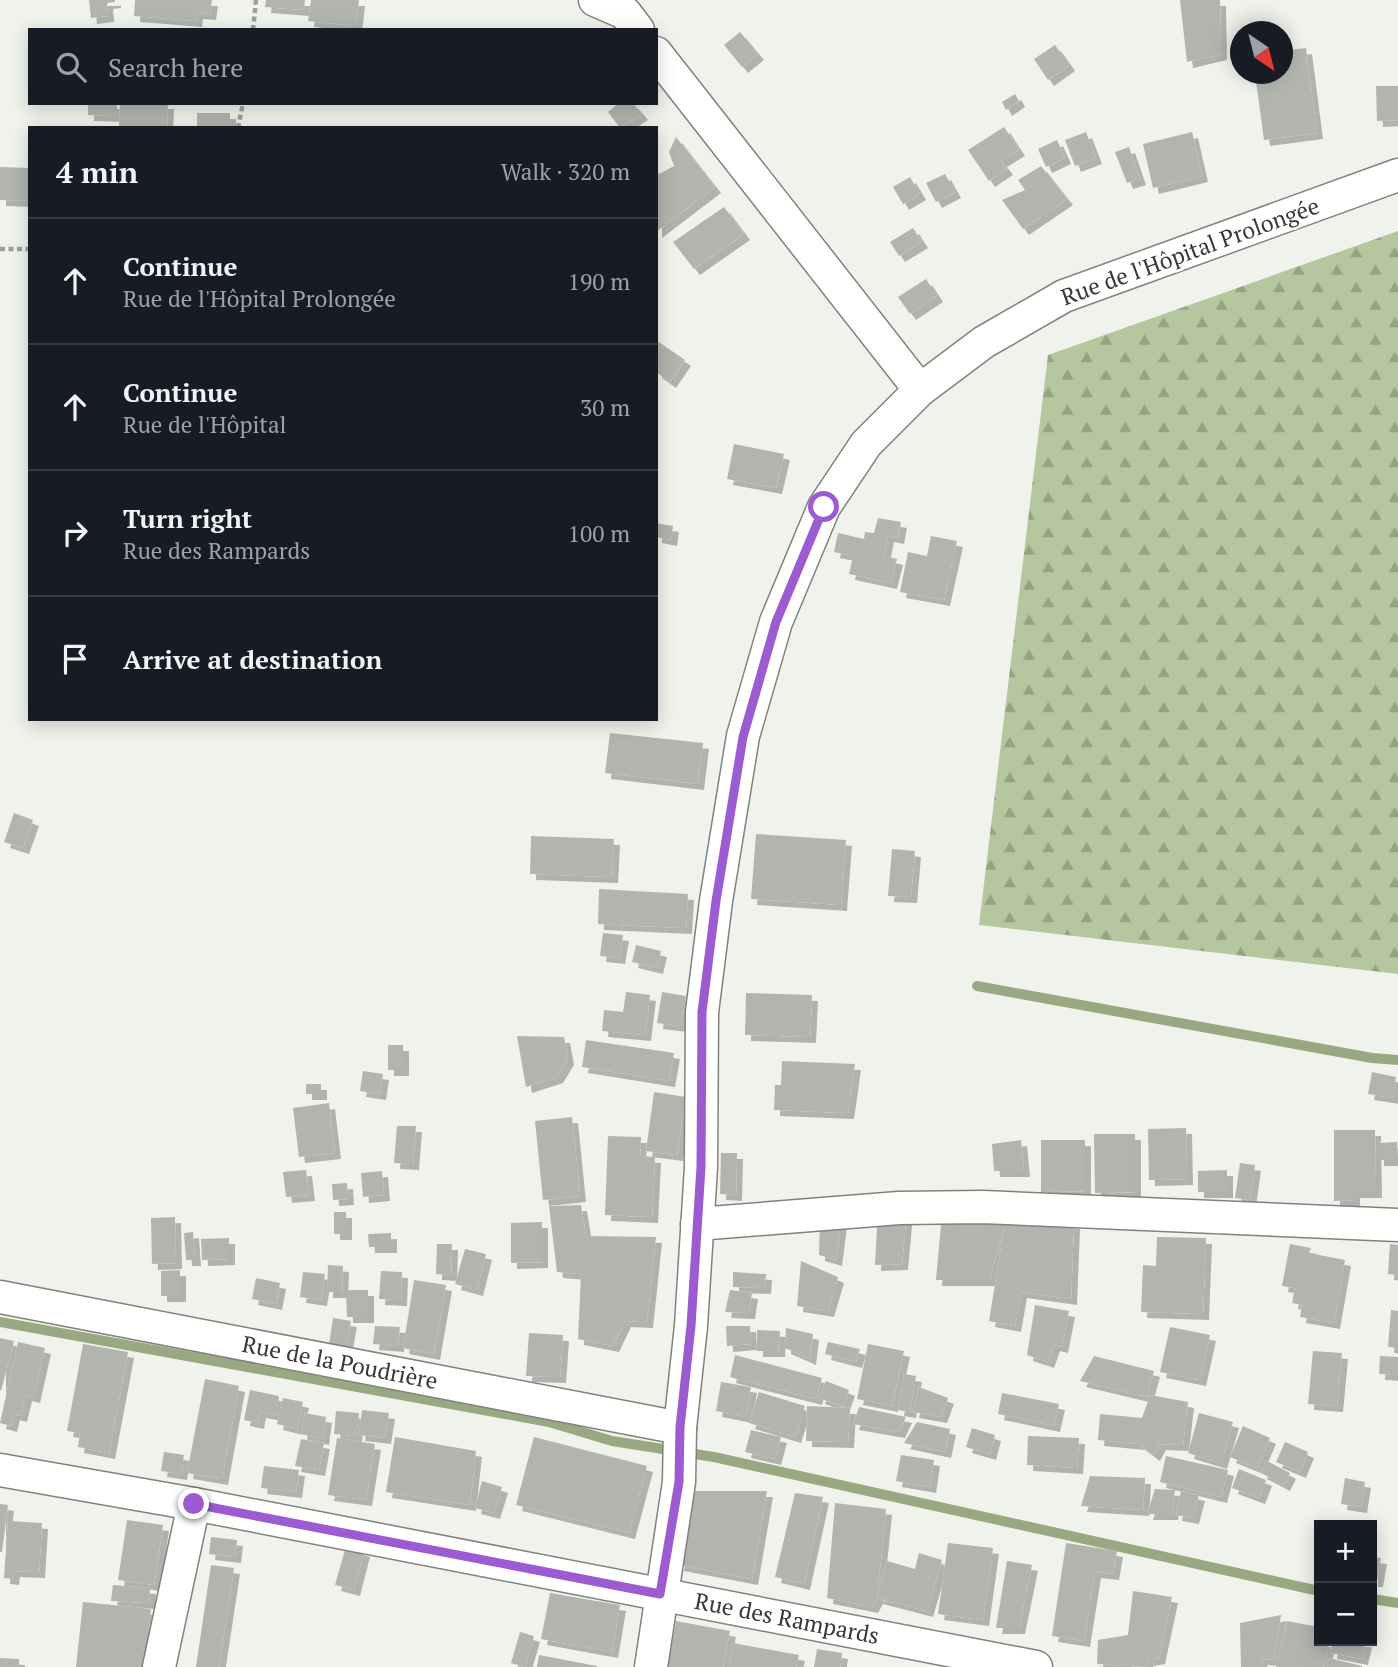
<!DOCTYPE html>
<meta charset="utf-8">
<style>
:root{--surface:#171b24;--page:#20242c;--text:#f1f3f6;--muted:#9ea1a6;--line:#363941}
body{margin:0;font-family:"PT Serif",serif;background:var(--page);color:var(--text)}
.controls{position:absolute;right:21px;bottom:21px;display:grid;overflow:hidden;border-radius:0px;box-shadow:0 4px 18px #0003}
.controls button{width:63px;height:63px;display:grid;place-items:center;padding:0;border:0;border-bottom:2px solid var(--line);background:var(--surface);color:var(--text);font:35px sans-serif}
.compass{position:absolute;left:1230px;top:21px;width:63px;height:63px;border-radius:50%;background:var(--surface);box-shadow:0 4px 18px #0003;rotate:145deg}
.stop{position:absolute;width:21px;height:21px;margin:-16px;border:5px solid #9c5bd1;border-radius:50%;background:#fff}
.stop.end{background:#9c5bd1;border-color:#fff;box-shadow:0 2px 7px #0008}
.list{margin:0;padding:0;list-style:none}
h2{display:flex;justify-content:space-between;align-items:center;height:91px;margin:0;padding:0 28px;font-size:30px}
h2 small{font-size:23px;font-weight:400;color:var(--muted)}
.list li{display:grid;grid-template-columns:46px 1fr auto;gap:21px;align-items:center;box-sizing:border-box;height:126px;padding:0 28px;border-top:2px solid var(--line)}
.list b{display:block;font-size:26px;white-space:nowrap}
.list p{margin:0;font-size:23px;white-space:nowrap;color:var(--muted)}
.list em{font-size:23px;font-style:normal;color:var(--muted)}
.icon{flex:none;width:38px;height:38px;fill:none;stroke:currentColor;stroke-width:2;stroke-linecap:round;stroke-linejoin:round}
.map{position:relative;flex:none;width:1398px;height:1667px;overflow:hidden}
.search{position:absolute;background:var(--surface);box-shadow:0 4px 18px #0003;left:28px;top:28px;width:630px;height:77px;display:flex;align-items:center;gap:18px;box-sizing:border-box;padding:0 24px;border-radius:0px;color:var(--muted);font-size:26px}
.panel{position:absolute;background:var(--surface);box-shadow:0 4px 18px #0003;left:28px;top:126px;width:630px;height:595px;border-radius:0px}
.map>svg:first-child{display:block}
.forest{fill:url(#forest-firs)}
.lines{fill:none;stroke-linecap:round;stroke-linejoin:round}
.stream{stroke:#98a982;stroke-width:10}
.building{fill:#b2b5ae;filter:url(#shadow)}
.street-casing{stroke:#80837c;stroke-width:35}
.path{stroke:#9c9e99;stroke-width:4.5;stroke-dasharray:5 3.5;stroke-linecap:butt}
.street{stroke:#fff;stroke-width:32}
.route{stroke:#9c5bd1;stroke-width:9}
.labels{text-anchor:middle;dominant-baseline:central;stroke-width:5;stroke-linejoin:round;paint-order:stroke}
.street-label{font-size:23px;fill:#383936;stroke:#fff}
</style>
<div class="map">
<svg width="1398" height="1667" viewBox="0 0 1398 1667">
<defs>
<pattern id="forest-firs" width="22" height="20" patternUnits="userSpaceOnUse" patternTransform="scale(1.75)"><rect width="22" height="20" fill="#b5c79f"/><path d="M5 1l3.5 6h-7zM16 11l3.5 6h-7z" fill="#94a382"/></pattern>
<filter id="shadow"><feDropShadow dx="6" dy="6" stdDeviation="0" flood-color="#0004"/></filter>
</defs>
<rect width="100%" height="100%" fill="#f0f3ec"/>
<!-- forest -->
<path class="forest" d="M 1398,231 L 1398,974 L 979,925 L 1048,355 Z"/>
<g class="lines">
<!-- stream -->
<g class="stream">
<path d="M 977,986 L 1372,1058 L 1398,1060"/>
<path d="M 0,1322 L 549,1422 L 612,1441 L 714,1457 L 1319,1591"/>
<path d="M 1372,1599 L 1398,1603"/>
</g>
</g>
<!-- building -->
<g class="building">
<path d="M 89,0 L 115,0 L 115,2 L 107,3 L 108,16 L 91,18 Z"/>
<path d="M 135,0 L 212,0 L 210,14 L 197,13 L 196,21 L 134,16 Z"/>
<path d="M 266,0 L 305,0 L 304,10 L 265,7 Z"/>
<path d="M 311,0 L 359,0 L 356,26 L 308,21 Z"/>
<path d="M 1180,0 L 1220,0 L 1221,54 L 1187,62 Z"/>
<path d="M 740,32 L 758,54 L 742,67 L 724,45 Z"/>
<path d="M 1055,45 L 1069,65 L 1048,80 L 1034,59 Z"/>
<path d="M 1306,48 L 1317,133 L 1264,140 L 1255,74 L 1282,74 L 1282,51 Z"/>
<path d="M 1376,86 L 1398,86 L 1398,120 L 1377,121 Z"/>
<path d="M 1015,94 L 1019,101 L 1006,110 L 1002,102 Z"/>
<path d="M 88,103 L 117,103 L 117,116 L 88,115 Z"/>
<path d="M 120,103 L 168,103 L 167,128 L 119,128 Z"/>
<path d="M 619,103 L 633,103 L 642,114 L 620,128 L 608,112 Z"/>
<rect x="197" y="113" width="33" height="15"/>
<path d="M 1004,127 L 1019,150 L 1001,161 L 1007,169 L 989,181 L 968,150 Z"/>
<path d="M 1086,132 L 1096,158 L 1075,166 L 1065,140 Z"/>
<path d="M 1192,132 L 1202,176 L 1153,188 L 1143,144 Z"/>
<path d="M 676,137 L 715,187 L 656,232 L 656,169 L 659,174 L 674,166 L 669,152 Z"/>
<path d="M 1057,140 L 1065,158 L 1046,167 L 1038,149 Z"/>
<path d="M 1129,147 L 1140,179 L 1127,183 L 1115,152 Z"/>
<path d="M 1041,166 L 1067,199 L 1023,229 L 1002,200 L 1025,190 L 1018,180 Z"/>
<path d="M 0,167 L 30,168 L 29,201 L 0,200 Z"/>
<path d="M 945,174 L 955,192 L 936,202 L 926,183 Z"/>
<path d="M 910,177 L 920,194 L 903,204 L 893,187 Z"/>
<path d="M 724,207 L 744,234 L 694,269 L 673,242 Z"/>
<path d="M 913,228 L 922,242 L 899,256 L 890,242 Z"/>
<path d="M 926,279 L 937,296 L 910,314 L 898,297 Z"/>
<path d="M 656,340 L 685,360 L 670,382 L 656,372 Z"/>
<path d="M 734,444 L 784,454 L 776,488 L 727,479 Z"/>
<path d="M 878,518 L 901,522 L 898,538 L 888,536 L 884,556 L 897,559 L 891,583 L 849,574 L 853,556 L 834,552 L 838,533 L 864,539 L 865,532 L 874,533 Z"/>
<path d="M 656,523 L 673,526 L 671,540 L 656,537 Z"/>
<path d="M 931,536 L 957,541 L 944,600 L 900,592 L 908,552 L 927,556 Z"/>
<path d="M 610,733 L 703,743 L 698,784 L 605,773 Z"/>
<path d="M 14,813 L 33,820 L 23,848 L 4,842 Z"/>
<path d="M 756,834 L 846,840 L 841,905 L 751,899 Z"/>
<path d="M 531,836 L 614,839 L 612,877 L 530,874 Z"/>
<path d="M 892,849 L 915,851 L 911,897 L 888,896 Z"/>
<path d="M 599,889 L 688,894 L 686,928 L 598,924 Z"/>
<path d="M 603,933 L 623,935 L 619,958 L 600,956 Z"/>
<path d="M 636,945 L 661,951 L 657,968 L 632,962 Z"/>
<path d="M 626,992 L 650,995 L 645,1035 L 602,1031 L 604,1010 L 623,1012 Z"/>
<path d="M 662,992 L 686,996 L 681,1026 L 657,1023 Z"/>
<path d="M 746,993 L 812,995 L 810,1037 L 745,1035 Z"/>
<path d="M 517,1036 L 564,1037 L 568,1059 L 557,1077 L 526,1087 Z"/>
<path d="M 586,1040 L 674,1053 L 669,1081 L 582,1067 Z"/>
<rect x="388" y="1045" width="15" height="25"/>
<path d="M 782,1061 L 855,1064 L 848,1113 L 774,1110 L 775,1085 L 781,1085 Z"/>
<path d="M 363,1071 L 383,1074 L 380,1094 L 360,1091 Z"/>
<path d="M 1372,1072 L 1396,1077 L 1393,1098 L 1368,1094 Z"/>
<rect x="306" y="1084" width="15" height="10"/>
<path d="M 654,1092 L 686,1097 L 677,1155 L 646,1151 Z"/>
<path d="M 329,1103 L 335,1153 L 299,1157 L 293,1108 Z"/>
<path d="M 572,1117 L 580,1196 L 543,1200 L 535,1121 Z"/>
<path d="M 397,1126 L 416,1126 L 413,1164 L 394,1163 Z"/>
<path d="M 1186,1128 L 1187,1179 L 1149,1180 L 1148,1129 Z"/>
<path d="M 1334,1130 L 1375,1130 L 1376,1192 L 1354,1192 L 1354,1200 L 1334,1201 Z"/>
<path d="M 1094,1134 L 1135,1134 L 1135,1192 L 1095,1193 Z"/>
<path d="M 608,1136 L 641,1137 L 640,1156 L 655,1157 L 652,1217 L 605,1215 Z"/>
<path d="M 1021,1140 L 1024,1171 L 994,1171 L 992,1144 Z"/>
<path d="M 1041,1140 L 1085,1140 L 1085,1191 L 1041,1192 Z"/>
<path d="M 1397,1142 L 1398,1160 L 1378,1160 L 1378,1143 Z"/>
<path d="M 721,1153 L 737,1153 L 736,1195 L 720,1194 Z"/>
<path d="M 1240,1163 L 1255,1165 L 1250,1200 L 1235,1198 Z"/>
<path d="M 306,1170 L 309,1195 L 286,1197 L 283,1172 Z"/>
<path d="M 1227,1170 L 1227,1192 L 1198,1192 L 1198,1171 Z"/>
<path d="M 382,1171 L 384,1195 L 363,1197 L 361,1173 Z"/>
<path d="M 347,1183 L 348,1199 L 333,1200 L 332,1184 Z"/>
<path d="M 581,1205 L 586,1236 L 656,1237 L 647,1322 L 625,1321 L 613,1346 L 578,1339 L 581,1274 L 557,1272 L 549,1206 Z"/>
<path d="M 907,1209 L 902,1264 L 875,1265 L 878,1210 Z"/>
<rect x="334" y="1212" width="12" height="22"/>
<path d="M 942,1214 L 1074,1223 L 1071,1299 L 1021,1292 L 1015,1326 L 989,1321 L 1005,1223 L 990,1280 L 936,1280 Z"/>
<path d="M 175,1217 L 176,1263 L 152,1264 L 151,1218 Z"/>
<path d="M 841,1221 L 836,1260 L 819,1255 L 820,1222 Z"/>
<path d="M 542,1222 L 542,1262 L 511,1263 L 511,1223 Z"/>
<path d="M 193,1232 L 195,1260 L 186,1260 L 184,1233 Z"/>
<path d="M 391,1233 L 391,1247 L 369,1247 L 368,1234 Z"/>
<path d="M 1157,1237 L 1206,1238 L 1203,1314 L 1141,1312 L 1143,1265 L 1156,1266 Z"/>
<path d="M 229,1238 L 229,1259 L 202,1260 L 201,1239 Z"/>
<path d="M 437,1244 L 452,1244 L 451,1275 L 436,1274 Z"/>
<path d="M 1290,1244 L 1311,1248 L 1309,1253 L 1345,1260 L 1334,1323 L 1300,1317 L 1302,1305 L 1292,1303 L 1295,1288 L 1282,1286 Z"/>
<path d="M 1390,1244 L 1398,1245 L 1398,1275 L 1388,1274 Z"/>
<path d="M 465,1249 L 486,1254 L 477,1290 L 455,1284 Z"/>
<path d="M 801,1261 L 838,1277 L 828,1311 L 797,1306 Z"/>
<path d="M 328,1265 L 343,1266 L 342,1292 L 327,1292 Z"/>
<path d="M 180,1270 L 180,1296 L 161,1296 L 161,1271 Z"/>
<path d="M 381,1271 L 402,1272 L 401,1300 L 379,1299 Z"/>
<path d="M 303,1272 L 325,1274 L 321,1300 L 300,1297 Z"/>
<path d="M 733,1272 L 766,1274 L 765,1288 L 733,1287 Z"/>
<path d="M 256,1278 L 280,1283 L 276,1304 L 252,1299 Z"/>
<path d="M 414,1280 L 446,1285 L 434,1354 L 403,1348 Z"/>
<path d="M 346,1290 L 368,1290 L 368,1317 L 347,1317 Z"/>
<path d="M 730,1290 L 752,1293 L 749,1313 L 725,1312 Z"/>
<path d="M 1035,1305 L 1069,1311 L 1062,1347 L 1054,1345 L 1048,1362 L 1027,1355 Z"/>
<path d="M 1391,1310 L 1398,1311 L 1398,1348 L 1388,1347 Z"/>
<path d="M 333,1318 L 351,1321 L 346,1348 L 329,1345 Z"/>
<path d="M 375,1326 L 400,1327 L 398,1346 L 373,1344 Z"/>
<path d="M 726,1326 L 750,1326 L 751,1344 L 727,1346 Z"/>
<path d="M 1170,1327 L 1210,1335 L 1200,1380 L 1160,1372 Z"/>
<path d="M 786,1328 L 813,1334 L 810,1359 L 785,1348 Z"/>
<path d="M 757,1330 L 780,1331 L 779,1351 L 757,1351 Z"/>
<path d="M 529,1333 L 563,1335 L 560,1377 L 526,1376 Z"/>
<path d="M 0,1338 L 14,1341 L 1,1391 L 0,1390 Z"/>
<path d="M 18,1342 L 45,1348 L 34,1397 L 26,1395 L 21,1416 L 14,1414 L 11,1426 L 0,1423 Z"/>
<path d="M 828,1342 L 860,1349 L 856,1362 L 825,1354 Z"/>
<path d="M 83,1344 L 128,1352 L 109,1453 L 78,1447 L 80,1433 L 67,1431 Z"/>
<path d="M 868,1344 L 904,1351 L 892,1406 L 857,1399 Z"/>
<path d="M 1313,1351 L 1342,1353 L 1337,1406 L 1308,1404 Z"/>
<path d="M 735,1355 L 822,1378 L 816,1399 L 730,1377 Z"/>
<path d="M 1094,1356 L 1154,1371 L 1147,1397 L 1080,1381 Z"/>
<path d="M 1380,1356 L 1398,1357 L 1398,1375 L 1379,1374 Z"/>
<path d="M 904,1374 L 916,1376 L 910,1412 L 898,1410 Z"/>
<path d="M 205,1379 L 239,1386 L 222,1479 L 187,1473 Z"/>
<path d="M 826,1381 L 849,1390 L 843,1407 L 819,1398 Z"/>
<path d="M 721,1382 L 751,1387 L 746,1417 L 716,1411 Z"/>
<path d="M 919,1387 L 948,1398 L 941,1417 L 913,1412 Z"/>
<path d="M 250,1390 L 279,1396 L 276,1415 L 260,1412 L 258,1423 L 244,1420 Z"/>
<path d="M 759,1392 L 805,1406 L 795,1437 L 749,1423 Z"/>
<path d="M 1002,1393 L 1059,1404 L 1054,1426 L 998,1414 Z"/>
<path d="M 1150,1395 L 1188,1402 L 1183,1445 L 1160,1444 L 1154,1455 L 1139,1444 L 1098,1440 L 1100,1414 L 1142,1418 Z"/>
<path d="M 283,1398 L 303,1402 L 297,1429 L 277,1424 Z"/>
<path d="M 807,1406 L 850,1408 L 848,1442 L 806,1441 Z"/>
<path d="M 859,1407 L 906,1417 L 899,1432 L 853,1424 Z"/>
<path d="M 362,1410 L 389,1413 L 385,1438 L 359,1435 Z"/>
<path d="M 336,1411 L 359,1413 L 356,1436 L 334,1434 Z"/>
<path d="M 305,1413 L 326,1417 L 323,1439 L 301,1434 Z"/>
<path d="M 1199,1413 L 1233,1422 L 1221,1463 L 1188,1453 Z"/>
<path d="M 917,1422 L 950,1429 L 945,1452 L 904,1443 Z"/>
<path d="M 1243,1426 L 1270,1438 L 1257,1468 L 1230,1457 Z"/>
<path d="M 972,1428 L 995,1435 L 990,1454 L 966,1447 Z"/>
<path d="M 751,1430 L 781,1437 L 775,1459 L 745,1452 Z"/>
<path d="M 1028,1436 L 1079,1438 L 1077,1468 L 1027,1465 Z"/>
<path d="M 395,1437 L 476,1451 L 470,1505 L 386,1492 Z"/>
<path d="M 534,1437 L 647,1466 L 629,1533 L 516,1505 Z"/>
<path d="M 337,1438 L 375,1444 L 366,1500 L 328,1495 Z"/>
<path d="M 301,1439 L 324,1443 L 319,1470 L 295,1466 Z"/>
<path d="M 1285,1442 L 1308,1452 L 1300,1472 L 1276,1462 Z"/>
<path d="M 164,1452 L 184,1455 L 181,1474 L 161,1471 Z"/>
<path d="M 901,1455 L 934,1460 L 930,1487 L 896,1481 Z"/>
<path d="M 1166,1456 L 1228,1470 L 1221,1497 L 1160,1482 Z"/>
<path d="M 1267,1461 L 1290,1473 L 1284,1485 L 1261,1473 Z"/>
<path d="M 264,1466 L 299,1470 L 296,1492 L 261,1488 Z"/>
<path d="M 1239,1469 L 1266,1480 L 1259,1498 L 1232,1488 Z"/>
<path d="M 1090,1476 L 1145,1478 L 1143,1510 L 1081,1506 Z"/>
<path d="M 1345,1478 L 1365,1482 L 1361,1507 L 1341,1504 Z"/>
<path d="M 482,1481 L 502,1487 L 494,1513 L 475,1508 Z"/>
<path d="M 1155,1489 L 1175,1490 L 1172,1514 L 1147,1514 Z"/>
<path d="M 691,1491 L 767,1491 L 752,1579 L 678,1565 Z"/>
<path d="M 1181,1491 L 1199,1495 L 1193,1518 L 1176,1515 Z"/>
<path d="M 795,1493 L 823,1497 L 804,1584 L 775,1577 Z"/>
<path d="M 835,1503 L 886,1509 L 877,1598 L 872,1607 L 827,1598 Z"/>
<path d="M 0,1504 L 8,1505 L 2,1552 L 0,1552 Z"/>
<path d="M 127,1520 L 163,1525 L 154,1585 L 118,1580 Z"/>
<path d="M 8,1521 L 42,1523 L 39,1572 L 14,1571 L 13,1579 L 4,1578 Z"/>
<path d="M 211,1537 L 237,1540 L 235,1557 L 209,1554 Z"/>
<path d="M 948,1543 L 993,1548 L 983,1620 L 938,1614 Z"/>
<path d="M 1066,1543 L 1117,1551 L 1113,1574 L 1095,1572 L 1084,1641 L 1052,1636 Z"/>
<path d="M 346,1546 L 364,1551 L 354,1590 L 335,1585 Z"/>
<path d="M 919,1553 L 942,1560 L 927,1611 L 877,1598 L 887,1561 L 915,1569 Z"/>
<path d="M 1372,1557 L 1381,1558 L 1377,1581 L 1372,1581 Z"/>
<path d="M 1007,1561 L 1032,1565 L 1019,1628 L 996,1628 Z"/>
<path d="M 211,1565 L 234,1568 L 219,1667 L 196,1667 Z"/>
<path d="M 113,1585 L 150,1588 L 149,1603 L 111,1601 Z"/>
<path d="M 1133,1591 L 1172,1597 L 1159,1658 L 1147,1660 L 1148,1667 L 1097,1664 L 1098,1640 L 1128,1635 Z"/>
<path d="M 550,1593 L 620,1605 L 612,1652 L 541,1639 Z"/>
<path d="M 83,1602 L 151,1609 L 145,1667 L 76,1667 Z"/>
<path d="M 1281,1615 L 1274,1660 L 1261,1659 L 1263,1667 L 1241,1667 L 1240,1623 Z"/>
<path d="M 676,1621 L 730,1631 L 723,1667 L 668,1667 Z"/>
<path d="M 1287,1621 L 1319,1627 L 1319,1641 L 1330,1641 L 1323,1667 L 1276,1667 Z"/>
<path d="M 520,1632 L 534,1636 L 525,1667 L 511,1663 Z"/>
<path d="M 1333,1641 L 1366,1641 L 1362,1659 L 1331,1653 Z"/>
<path d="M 733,1643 L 799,1655 L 796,1667 L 729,1667 Z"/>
<path d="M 817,1649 L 842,1653 L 840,1667 L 814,1667 Z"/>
<path d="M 539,1655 L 597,1666 L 597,1667 L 537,1667 Z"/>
<path d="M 0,1658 L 19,1659 L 19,1667 L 0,1667 Z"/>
<path d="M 1329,1658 L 1362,1666 L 1362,1667 L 1327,1667 Z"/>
</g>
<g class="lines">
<defs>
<g id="street">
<path d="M 595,0 L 625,13 L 638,30"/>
<path d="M 656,53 L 920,390"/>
<path d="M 697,1224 L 899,1208 L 983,1207 L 1398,1225"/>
<path d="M 0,1297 L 680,1428"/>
<path d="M 0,1470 L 194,1504 L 1036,1667"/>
<path d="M 159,1667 L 194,1504"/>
<path d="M 651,1667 L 679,1482 L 680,1428 L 691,1326 L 701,1167 L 702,1012 L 716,901 L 743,736 L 776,622 L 824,507 L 866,444 L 920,390 L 984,342 L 1064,296 L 1398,175"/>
</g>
</defs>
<!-- street casing -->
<use href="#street" class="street-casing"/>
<!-- path -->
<g class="path">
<path d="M 253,30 L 256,0"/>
<path d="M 238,128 L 243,103"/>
<path d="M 0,249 L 30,249"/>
</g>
<!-- street -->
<use href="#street" class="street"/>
</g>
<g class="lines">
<!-- route -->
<path class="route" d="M 194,1504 L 660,1594 L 679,1482 L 680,1427 L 691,1326 L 701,1167 L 702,1012 L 716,901 L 743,737 L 776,622 L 824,507"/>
</g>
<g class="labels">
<!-- street labels -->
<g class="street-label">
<text transform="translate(1190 251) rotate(-20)">Rue de l'Hôpital Prolongée</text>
<text transform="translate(340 1362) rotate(11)">Rue de la Poudrière</text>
<text transform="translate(787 1618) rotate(11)">Rue des Rampards</text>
</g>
</g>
</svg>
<div class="controls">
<button>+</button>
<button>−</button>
</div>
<svg class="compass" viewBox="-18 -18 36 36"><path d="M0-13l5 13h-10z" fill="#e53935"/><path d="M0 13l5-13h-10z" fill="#9ea1a6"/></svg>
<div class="stop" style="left:824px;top:507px"></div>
<div class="stop end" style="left:194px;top:1504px"></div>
<div class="search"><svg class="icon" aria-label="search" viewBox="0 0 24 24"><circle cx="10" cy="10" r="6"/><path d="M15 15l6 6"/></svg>Search here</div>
<section class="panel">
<h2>4 min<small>Walk · 320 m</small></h2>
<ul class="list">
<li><svg class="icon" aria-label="ahead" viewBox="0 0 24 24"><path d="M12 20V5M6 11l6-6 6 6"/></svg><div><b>Continue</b><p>Rue de l'Hôpital Prolongée</p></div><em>190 m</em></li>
<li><svg class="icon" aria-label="ahead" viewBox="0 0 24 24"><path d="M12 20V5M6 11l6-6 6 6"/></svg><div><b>Continue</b><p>Rue de l'Hôpital</p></div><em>30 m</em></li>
<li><svg class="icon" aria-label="right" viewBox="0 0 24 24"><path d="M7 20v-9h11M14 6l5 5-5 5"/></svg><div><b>Turn right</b><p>Rue des Rampards</p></div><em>100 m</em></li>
<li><svg class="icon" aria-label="arrive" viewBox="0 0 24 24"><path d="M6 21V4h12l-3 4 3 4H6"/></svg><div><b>Arrive at destination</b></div></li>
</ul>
</section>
</div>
